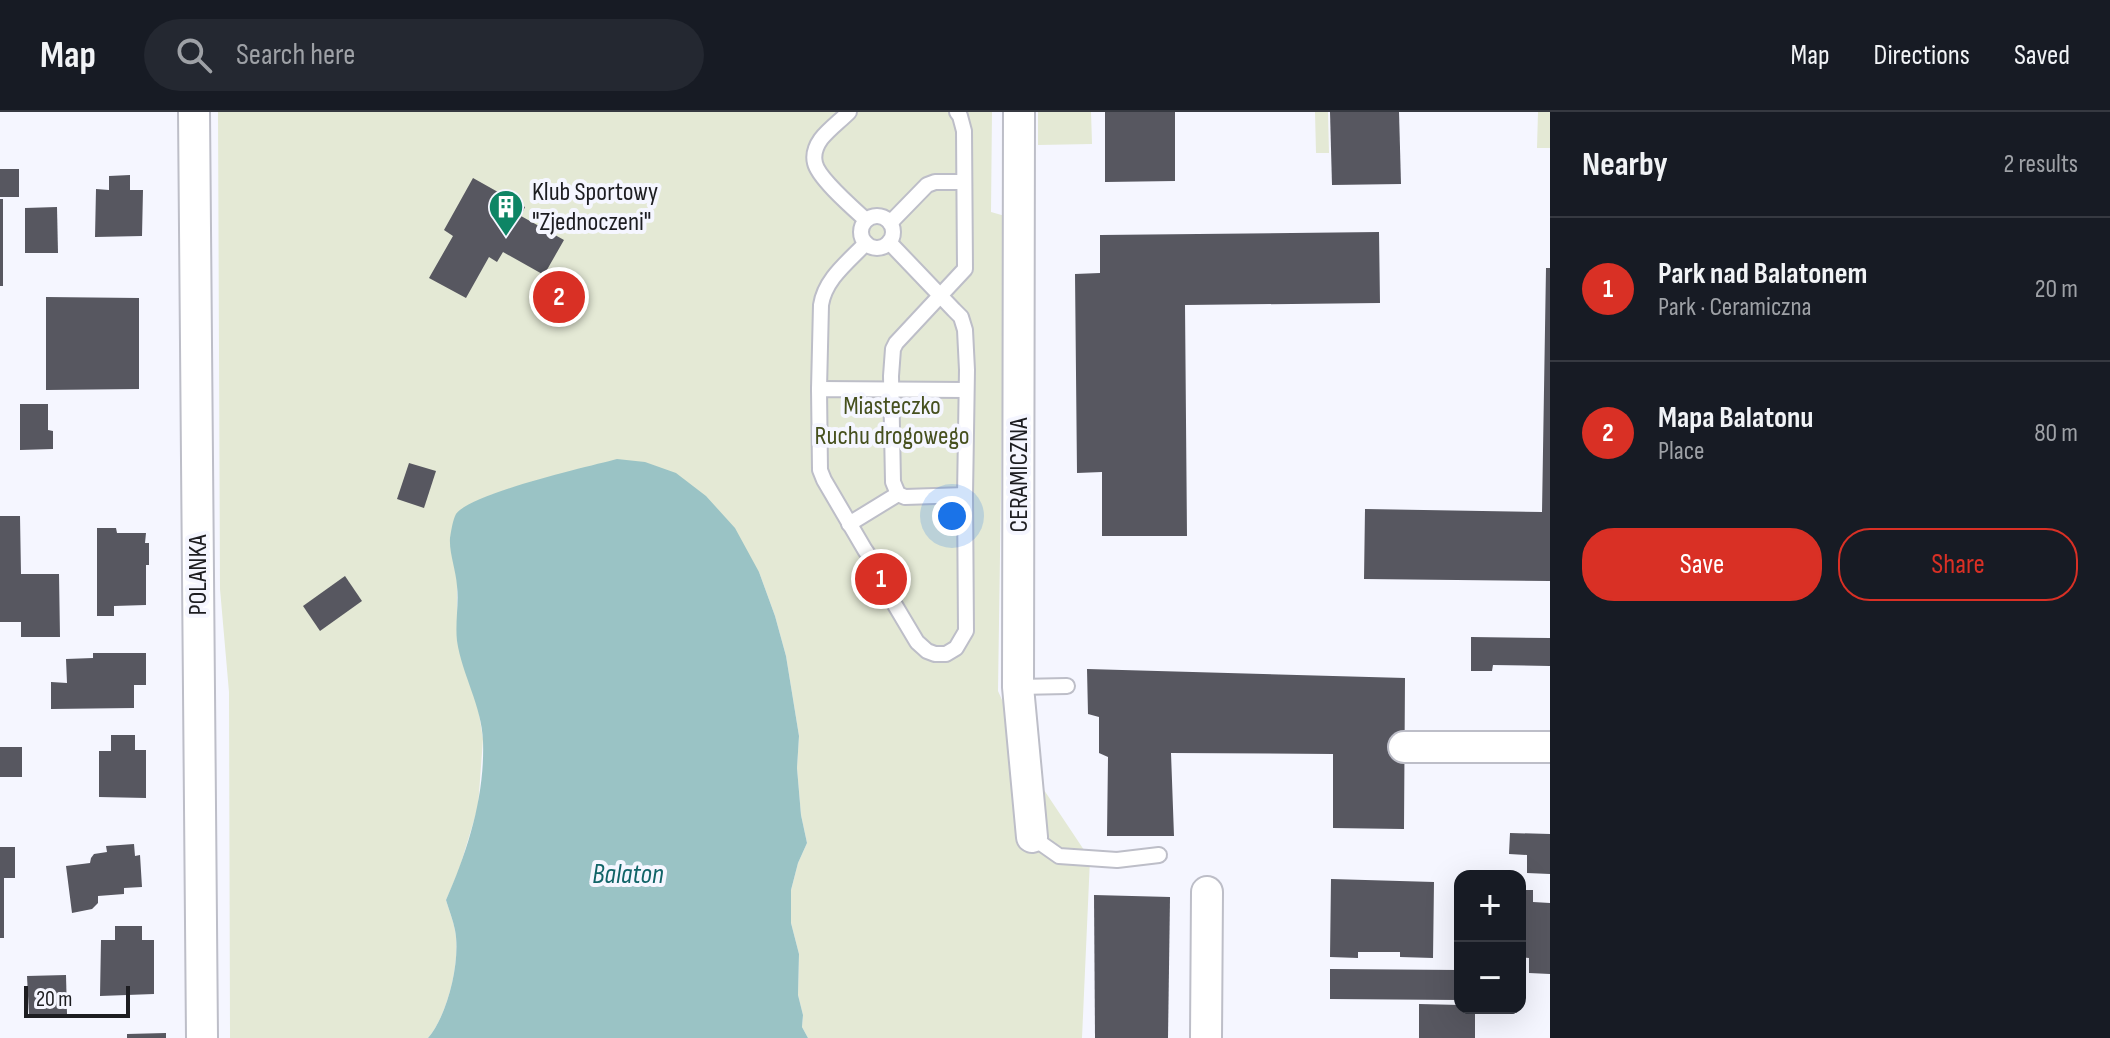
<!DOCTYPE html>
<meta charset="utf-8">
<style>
:root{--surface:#171b24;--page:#242831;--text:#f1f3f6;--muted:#9ea1a6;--line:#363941;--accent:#d93025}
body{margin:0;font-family:"Sofia Sans Condensed",sans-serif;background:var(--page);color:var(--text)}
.controls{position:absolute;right:24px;bottom:24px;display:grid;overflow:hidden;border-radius:16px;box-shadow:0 8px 32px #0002}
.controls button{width:72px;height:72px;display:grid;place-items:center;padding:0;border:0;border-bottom:2px solid var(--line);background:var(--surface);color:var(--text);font:40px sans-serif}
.scale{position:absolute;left:24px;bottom:20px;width:106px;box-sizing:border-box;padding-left:8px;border:4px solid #1d1d21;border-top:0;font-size:22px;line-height:28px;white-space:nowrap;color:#1d1d21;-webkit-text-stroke:6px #f5f6ff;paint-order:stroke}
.you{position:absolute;left:952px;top:404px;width:28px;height:28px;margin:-20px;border:6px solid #fff;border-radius:50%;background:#1a73e8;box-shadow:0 0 0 12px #1a73e833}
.badge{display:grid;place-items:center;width:52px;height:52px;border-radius:50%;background:var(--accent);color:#fff;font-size:26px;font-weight:700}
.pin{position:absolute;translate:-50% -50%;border:4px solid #fff;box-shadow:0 2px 8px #0006}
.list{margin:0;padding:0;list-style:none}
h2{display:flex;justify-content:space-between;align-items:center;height:104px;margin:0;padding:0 32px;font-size:34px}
h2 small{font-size:26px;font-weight:400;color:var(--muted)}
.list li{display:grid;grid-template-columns:52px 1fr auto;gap:24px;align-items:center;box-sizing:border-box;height:144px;padding:0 32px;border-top:2px solid var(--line)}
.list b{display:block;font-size:30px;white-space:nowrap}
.list p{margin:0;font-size:26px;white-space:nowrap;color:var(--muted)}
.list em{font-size:26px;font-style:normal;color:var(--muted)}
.actions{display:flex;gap:16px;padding:24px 32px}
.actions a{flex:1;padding:18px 0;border:2px solid var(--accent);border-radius:32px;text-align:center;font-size:28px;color:var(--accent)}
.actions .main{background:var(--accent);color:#fff}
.icon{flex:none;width:44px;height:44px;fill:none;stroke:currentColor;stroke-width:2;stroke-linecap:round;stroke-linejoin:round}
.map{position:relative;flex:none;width:1550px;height:926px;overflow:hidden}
header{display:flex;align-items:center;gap:48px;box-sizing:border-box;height:112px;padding:0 40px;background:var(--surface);border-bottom:2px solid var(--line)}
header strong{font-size:38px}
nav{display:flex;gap:44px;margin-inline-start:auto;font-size:28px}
.search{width:560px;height:72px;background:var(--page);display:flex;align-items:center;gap:20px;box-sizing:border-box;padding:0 28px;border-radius:44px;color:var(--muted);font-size:30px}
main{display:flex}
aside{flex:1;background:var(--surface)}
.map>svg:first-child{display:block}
.green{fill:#e4e9d5}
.water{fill:#9ac3c5}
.building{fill:#575760}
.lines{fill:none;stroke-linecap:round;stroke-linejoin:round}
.service-casing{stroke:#bdbec8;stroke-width:18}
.minor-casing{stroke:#bdbec8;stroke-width:34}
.service{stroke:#fff;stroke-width:14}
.minor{stroke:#fff;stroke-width:30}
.labels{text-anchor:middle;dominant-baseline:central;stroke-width:8;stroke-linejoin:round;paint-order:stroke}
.poi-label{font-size:26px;fill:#1d1d21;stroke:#f5f6ff;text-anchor:start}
.park-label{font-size:26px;fill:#46501e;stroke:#f5f6ff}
.street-label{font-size:26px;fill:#1d1d21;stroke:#f5f6ff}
.water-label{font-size:28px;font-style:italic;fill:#116468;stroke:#f5f6ff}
</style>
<header>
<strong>Map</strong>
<div class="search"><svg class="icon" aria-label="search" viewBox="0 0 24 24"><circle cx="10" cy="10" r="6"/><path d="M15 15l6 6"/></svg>Search here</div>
<nav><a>Map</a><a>Directions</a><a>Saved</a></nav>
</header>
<main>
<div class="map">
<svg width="1550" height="926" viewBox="0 0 1550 926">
<rect width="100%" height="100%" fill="#f5f6ff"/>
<!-- green -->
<g class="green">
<path d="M 218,0 L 992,0 L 991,100 L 1005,104 L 998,579 L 1040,672 L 1090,747 L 1082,926 L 808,926 L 802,915 L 803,903 L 798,883 L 799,842 L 791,811 L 791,778 L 798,751 L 807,731 L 801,703 L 797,656 L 799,624 L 786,544 L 775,504 L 759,460 L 588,355 L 491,383 L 457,474 L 457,528 L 466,560 L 478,595 L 483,627 L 478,695 L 459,758 L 446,788 C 449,798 453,808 455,818 C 461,848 448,903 428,926 L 230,926 L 229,580 L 220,477 Z"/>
<path d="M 1038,0 L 1091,0 L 1092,32 L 1038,33 Z"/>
<path d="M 1315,0 L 1328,0 L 1329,41 L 1316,41 Z"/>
<path d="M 1538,0 L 1550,0 L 1550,36 L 1537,36 Z"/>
</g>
<!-- water -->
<path class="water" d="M 617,347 L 645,350 L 676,361 L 706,384 L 735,416 L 759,460 L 775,504 L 786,544 L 799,624 L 797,656 L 801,703 L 807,731 L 798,751 L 791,778 L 791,811 L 799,842 L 798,883 L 803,903 L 802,915 L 808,926 L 428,926 C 448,903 461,848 455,818 C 453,808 449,798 446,788 C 468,738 485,684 483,629 C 482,594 462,563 457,529 C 455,511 459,492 457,474 C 456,458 449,441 450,426 C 451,419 453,407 456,402 C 471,381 587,355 617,347 Z"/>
<!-- building -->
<g class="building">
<path d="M 1105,0 L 1175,0 L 1175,69 L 1105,70 Z"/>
<path d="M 1330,0 L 1399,0 L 1401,72 L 1332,73 Z"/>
<rect x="0" y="57" width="19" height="28"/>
<path d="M 130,63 L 130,78 L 143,78 L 142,124 L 95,125 L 96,77 L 109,78 L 109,64 Z"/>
<path d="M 473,66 L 525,95 L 521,104 L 564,128 L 544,163 L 503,140 L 497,150 L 489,145 L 466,186 L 429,166 L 453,124 L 444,118 Z"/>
<rect x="0" y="87" width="3" height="87"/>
<path d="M 57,95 L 58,141 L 25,141 L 25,96 Z"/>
<path d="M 1379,120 L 1380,191 L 1185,193 L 1187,424 L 1102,424 L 1102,360 L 1077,361 L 1075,162 L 1100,161 L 1100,123 Z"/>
<path d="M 1546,156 L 1550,156 L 1550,469 L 1364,467 L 1365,397 L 1542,400 Z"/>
<path d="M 46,185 L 139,186 L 139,277 L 46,278 Z"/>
<path d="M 20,292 L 48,292 L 48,318 L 53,319 L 53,337 L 20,338 Z"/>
<path d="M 409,351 L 436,359 L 424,396 L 397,387 Z"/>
<path d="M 0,404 L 20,404 L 21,462 L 59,462 L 60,525 L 21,525 L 21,510 L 0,510 Z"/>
<path d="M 97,416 L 116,416 L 117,421 L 146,421 L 145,431 L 149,431 L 149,453 L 146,453 L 146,493 L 114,494 L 114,504 L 97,504 Z"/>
<path d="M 345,464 L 362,489 L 320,519 L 303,494 Z"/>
<path d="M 1471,525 L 1550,526 L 1550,554 L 1493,553 L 1492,559 L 1471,559 Z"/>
<path d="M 93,541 L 146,541 L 146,573 L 134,573 L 134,596 L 51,597 L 51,570 L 67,571 L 66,547 L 93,546 Z"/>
<path d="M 1087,557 L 1405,566 L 1404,717 L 1333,716 L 1333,642 L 1171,641 L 1174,724 L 1107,724 L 1108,645 L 1099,641 L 1099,605 L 1088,602 Z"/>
<path d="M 111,623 L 135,623 L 135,638 L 146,638 L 146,686 L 99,685 L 99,639 L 111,639 Z"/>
<rect x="0" y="635" width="22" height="30"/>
<path d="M 1510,721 L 1550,722 L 1550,762 L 1527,761 L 1527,743 L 1509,742 Z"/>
<path d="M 134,732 L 135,744 L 140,743 L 142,775 L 124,776 L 124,782 L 98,784 L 98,791 L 92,797 L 72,801 L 66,754 L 90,751 L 91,746 L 94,742 L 107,740 L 106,734 Z"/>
<path d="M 0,735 L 15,735 L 15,766 L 4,766 L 4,826 L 0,826 Z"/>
<path d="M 1331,767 L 1434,770 L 1433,846 L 1400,845 L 1400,840 L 1358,840 L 1358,846 L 1330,845 Z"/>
<path d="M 1520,778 L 1533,778 L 1533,790 L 1550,791 L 1550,862 L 1529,861 L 1529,846 L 1520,845 Z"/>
<path d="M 1094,783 L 1170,785 L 1168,926 L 1095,926 Z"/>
<path d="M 115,814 L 142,814 L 142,828 L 154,828 L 154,882 L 100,884 L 101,828 L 115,828 Z"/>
<path d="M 1330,857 L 1460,858 L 1460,888 L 1330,887 Z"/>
<path d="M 66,863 L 67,902 L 29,903 L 27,864 Z"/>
<path d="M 1419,892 L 1460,893 L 1460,896 L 1475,896 L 1475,926 L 1419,926 Z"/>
<path d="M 166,921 L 166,926 L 127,926 L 127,922 Z"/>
</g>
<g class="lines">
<defs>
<g id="service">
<path d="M 849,0 C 840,9 829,17 821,27 C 816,34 813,43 815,51 C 818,66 854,97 866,108"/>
<circle cx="877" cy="120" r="16"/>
<path d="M 890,111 L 927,73 L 935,70 L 964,70"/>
<path d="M 889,130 L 954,198 L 961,205 L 965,218 L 967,258 L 965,383 L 905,385 L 898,382 L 893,370 L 891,264 L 893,237 L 896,231 L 965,157 L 964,19 L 960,4 L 957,0"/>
<path d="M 819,277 L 821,193 C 825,167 848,150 866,131"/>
<path d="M 965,383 L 966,519 L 956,536 L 946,542 L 935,542 L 927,539 L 917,530 L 892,488 L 888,471 L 865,438 L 824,368 L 820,358 L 819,277 L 966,278"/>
<path d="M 849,412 L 898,382"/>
<path d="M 1018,575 L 1067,574"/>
<path d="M 1032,725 L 1059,744 L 1117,748 L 1159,743"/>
</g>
<g id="minor">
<path d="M 194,0 L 202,926"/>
<path d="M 1019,0 L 1018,575 L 1032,725"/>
<path d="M 1404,635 L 1550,635"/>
<path d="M 1206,926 L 1207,780"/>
</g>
</defs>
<!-- service casing -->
<use href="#service" class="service-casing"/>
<!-- minor casing -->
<use href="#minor" class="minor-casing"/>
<!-- service -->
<use href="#service" class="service"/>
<!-- minor -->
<use href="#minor" class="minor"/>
</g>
<!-- icons -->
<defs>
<symbol id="building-pin" viewBox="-11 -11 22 30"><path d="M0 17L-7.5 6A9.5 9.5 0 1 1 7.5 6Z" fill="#0e8565" stroke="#f5f6ff"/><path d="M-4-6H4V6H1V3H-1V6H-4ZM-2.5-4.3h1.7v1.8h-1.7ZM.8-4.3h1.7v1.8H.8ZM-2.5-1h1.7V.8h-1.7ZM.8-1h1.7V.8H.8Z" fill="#fff"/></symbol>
</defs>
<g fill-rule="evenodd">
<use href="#building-pin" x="486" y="75" width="40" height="54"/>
</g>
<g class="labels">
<!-- poi labels -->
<g class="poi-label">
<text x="532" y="80">Klub Sportowy<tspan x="532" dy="30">"Zjednoczeni"</tspan></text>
</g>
<!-- park labels -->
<g class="park-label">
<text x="892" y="294">Miasteczko<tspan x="892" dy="30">Ruchu drogowego</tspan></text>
</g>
<!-- street labels -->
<g class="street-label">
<text transform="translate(1019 363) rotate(-90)">CERAMICZNA</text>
<text transform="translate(198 463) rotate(-90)">POLANKA</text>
</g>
<!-- water labels -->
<g class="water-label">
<text x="628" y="762">Balaton</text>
</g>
</g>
</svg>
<div class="controls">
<button>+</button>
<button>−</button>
</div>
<div class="scale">20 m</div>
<div class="you"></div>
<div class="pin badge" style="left:881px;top:467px">1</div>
<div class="pin badge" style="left:559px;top:185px">2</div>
</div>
<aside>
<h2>Nearby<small>2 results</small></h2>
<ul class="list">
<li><span class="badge">1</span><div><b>Park nad Balatonem</b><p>Park · Ceramiczna</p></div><em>20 m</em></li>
<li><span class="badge">2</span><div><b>Mapa Balatonu</b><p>Place</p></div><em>80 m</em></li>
</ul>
<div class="actions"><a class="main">Save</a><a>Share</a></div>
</aside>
</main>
